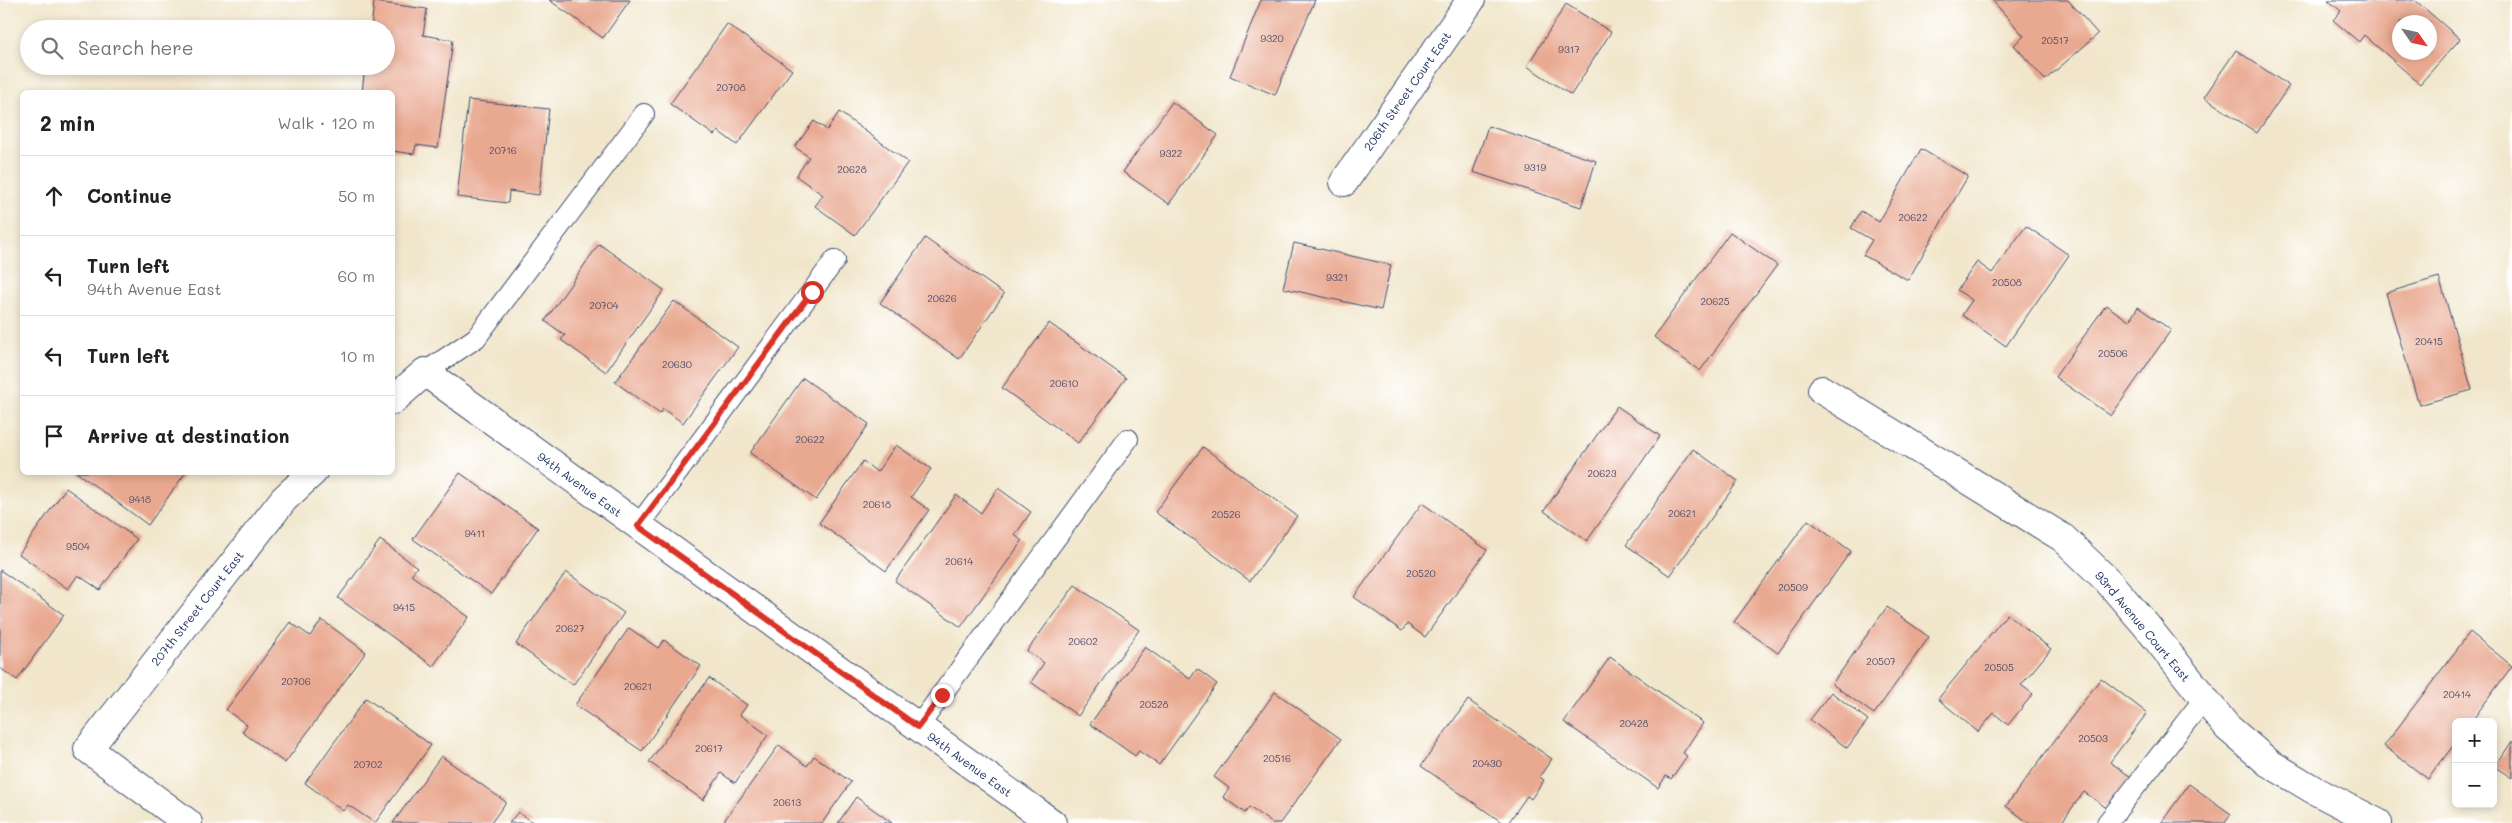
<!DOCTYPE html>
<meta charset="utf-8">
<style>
:root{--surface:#fff;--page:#f6f6f6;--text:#202124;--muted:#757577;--line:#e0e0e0}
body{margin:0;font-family:Mali,sans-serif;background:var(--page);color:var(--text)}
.controls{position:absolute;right:15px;bottom:15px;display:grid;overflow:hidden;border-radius:8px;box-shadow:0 2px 8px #0003}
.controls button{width:45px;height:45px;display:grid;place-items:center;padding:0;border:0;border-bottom:1px solid var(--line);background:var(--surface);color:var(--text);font:25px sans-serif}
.compass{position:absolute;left:2392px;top:15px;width:45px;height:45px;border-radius:50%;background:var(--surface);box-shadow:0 2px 8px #0003;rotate:124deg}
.stop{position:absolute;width:15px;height:15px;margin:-11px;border:4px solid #d93025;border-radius:50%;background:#fff}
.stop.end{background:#d93025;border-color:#fff;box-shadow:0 1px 5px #0008}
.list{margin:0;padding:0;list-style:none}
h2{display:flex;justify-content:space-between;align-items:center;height:65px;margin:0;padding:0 20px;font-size:21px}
h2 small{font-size:16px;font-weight:400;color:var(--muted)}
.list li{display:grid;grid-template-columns:32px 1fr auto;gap:15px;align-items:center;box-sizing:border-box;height:80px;padding:0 20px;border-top:1px solid var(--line)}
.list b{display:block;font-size:19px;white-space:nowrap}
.list p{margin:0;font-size:16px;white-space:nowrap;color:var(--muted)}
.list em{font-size:16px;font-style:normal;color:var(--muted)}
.icon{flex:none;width:28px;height:28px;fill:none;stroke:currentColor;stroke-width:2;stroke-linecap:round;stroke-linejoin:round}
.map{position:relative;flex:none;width:2512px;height:823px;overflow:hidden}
.search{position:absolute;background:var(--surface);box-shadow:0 2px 8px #0003;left:20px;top:20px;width:375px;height:55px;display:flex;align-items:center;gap:12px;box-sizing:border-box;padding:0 18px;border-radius:28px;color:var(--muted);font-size:19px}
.panel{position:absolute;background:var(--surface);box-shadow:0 2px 8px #0003;left:20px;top:90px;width:375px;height:385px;border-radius:8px}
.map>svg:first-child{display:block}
.building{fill:#e9a890;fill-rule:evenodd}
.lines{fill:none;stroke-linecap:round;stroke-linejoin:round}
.lane-casing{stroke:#3b4a6e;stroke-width:22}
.street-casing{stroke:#3b4a6e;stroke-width:30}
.lane{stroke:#fff;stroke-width:20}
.street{stroke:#fff;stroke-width:28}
.route{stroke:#d93025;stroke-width:6}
.labels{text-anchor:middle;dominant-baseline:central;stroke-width:5;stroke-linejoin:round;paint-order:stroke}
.number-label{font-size:10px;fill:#4e4d6a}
.street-label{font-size:12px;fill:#1b2f5e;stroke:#fff}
</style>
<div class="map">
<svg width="2512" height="823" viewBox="0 0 2512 823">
<rect width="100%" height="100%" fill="#fff"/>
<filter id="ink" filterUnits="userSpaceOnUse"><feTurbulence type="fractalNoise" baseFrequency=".02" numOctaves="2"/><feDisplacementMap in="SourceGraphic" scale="10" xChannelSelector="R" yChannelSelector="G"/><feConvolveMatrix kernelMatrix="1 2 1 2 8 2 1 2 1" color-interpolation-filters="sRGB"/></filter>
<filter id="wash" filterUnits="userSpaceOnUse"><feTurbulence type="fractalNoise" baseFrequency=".0096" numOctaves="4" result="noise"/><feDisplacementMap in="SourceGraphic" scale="20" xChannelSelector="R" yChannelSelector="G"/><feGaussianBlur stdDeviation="1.12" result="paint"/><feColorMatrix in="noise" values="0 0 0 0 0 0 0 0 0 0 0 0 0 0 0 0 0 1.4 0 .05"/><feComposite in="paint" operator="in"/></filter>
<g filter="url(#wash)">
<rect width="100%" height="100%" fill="#f1e6cb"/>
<g id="blocks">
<!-- building -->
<g class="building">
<path d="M 549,0 L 630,0 L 603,38 Z"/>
<path d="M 1261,0 L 1315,0 L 1275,95 L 1230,76 Z"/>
<path d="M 1992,0 L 2068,0 L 2098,34 L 2045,80 L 2014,45 L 2024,36 Z"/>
<path d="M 2328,0 L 2415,0 L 2460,39 L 2420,84 L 2364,35 L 2359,42 L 2333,20 L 2341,11 ZM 2400,22 L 2430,22 L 2430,52 L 2400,52 Z"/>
<path d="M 374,2 L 427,9 L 423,35 L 453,40 L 438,148 L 416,145 L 414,154 L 392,151 L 392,92 L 362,92 L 365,66 L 386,66 L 386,29 L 371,29 Z"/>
<path d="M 1566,4 L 1611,32 L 1571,95 L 1527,66 Z"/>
<path d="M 727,24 L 792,70 L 737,145 L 718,131 L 714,135 L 670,104 Z"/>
<path d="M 2236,50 L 2289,86 L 2257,133 L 2204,97 Z"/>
<path d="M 468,100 L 549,109 L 539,195 L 509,191 L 508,203 L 457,197 Z"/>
<path d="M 1172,102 L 1218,135 L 1169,204 L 1123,172 Z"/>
<path d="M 839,112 L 908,162 L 855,235 L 815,206 L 823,195 L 796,176 L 809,157 L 795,147 L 814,121 L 827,130 Z"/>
<path d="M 1488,126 L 1596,161 L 1581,207 L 1473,172 Z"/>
<path d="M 1921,149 L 1968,176 L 1908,280 L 1863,255 L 1872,240 L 1851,228 L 1861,211 L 1879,222 Z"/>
<path d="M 2026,226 L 2069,255 L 2006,346 L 1962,315 L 1972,300 L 1957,290 L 1977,262 L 1992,273 Z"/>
<path d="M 1730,232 L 1777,265 L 1700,371 L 1654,337 Z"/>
<path d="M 925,238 L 1004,294 L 959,359 L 880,303 Z"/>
<path d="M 1294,243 L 1391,265 L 1381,310 L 1283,288 Z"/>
<path d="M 599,244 L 664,290 L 606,372 L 561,340 L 565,335 L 545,321 Z"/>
<path d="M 2439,277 L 2472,390 L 2419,405 L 2386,293 Z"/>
<path d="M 674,301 L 738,347 L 683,423 L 663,409 L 660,414 L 615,382 Z"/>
<path d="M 2106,305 L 2129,321 L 2138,307 L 2171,330 L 2111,416 L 2055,377 Z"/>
<path d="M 1049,323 L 1126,378 L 1078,443 L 1002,388 Z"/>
<path d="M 803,378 L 869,424 L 816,500 L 750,453 Z"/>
<path d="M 1617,406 L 1660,436 L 1587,541 L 1544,511 Z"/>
<path d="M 896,445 L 931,469 L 911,497 L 929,510 L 886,571 L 819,523 L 863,461 L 877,472 Z"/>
<path d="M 1203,447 L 1297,516 L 1250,581 L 1155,512 Z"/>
<path d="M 1693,449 L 1738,481 L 1670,576 L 1626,545 Z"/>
<path d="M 76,472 L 186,472 L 148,525 Z"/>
<path d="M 460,473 L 538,528 L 491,594 L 413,539 Z"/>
<path d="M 66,488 L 137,539 L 100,590 L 78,575 L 68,589 L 19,554 Z"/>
<path d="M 998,488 L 1031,512 L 1015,535 L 1022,541 L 961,627 L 895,581 L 956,495 L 981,513 Z"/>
<path d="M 1422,503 L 1487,550 L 1425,637 L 1407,624 L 1402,631 L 1354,597 Z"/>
<path d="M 1808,520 L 1851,551 L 1778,653 L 1734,622 Z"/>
<path d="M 380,540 L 417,567 L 411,575 L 469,617 L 433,666 L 338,598 Z"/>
<path d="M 0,570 L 64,615 L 17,680 L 0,668 Z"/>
<path d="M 566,572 L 624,613 L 573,685 L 516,644 Z"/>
<path d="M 1075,585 L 1139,630 L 1078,716 L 1031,682 L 1044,663 L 1027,651 Z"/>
<path d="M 1887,607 L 1929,637 L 1874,714 L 1832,684 Z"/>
<path d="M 2007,614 L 2051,649 L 2021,685 L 2033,694 L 2008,725 L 1994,713 L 1978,732 L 1938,699 Z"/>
<path d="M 322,620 L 366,652 L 285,763 L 242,732 L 247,725 L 226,710 L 290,622 L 310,636 Z"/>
<path d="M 629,628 L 658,648 L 664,640 L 701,666 L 642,751 L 575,705 Z"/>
<path d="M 2470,632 L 2512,666 L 2471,722 L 2456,722 L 2456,742 L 2428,779 L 2384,746 Z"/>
<path d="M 1145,647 L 1190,679 L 1197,669 L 1217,684 L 1159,765 L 1139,751 L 1135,756 L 1090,724 Z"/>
<path d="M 1610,657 L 1703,723 L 1683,753 L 1687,756 L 1671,779 L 1666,776 L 1658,788 L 1564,722 Z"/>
<path d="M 709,678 L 747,705 L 740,715 L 768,735 L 735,783 L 721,773 L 703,800 L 649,762 Z"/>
<path d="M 2101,678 L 2147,713 L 2110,762 L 2131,777 L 2108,809 L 2084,792 L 2061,823 L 2029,823 L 2006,806 Z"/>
<path d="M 1275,692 L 1341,739 L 1280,823 L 1272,823 L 1249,807 L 1245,813 L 1223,797 L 1229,788 L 1214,777 Z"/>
<path d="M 1831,692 L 1868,720 L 1847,748 L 1810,720 Z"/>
<path d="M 366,698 L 431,745 L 375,823 L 348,805 L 343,811 L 305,783 Z"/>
<path d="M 1468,700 L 1552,759 L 1539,777 L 1544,780 L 1531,799 L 1527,796 L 1508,823 L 1503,823 L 1421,766 Z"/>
<path d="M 2512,741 L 2512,778 L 2495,767 Z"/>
<path d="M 779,745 L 807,766 L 814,756 L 851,782 L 822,823 L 725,823 L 723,822 Z"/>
<path d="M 441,756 L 506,802 L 491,823 L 393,823 Z"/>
<path d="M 2189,784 L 2231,814 L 2225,823 L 2161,823 Z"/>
<path d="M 856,797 L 892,823 L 838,823 Z"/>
<path d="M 518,812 L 534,823 L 509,823 Z"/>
</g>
</g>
</g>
<g filter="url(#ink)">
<use href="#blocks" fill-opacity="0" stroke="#3b4a6e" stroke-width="1"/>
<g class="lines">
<defs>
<g id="lane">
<path d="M 425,372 L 476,338 L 644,114"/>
<path d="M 638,526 L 835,260"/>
<path d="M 918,727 L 1128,439"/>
<path d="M 2107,823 L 2204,699"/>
</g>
<g id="street">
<path d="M 1344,182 L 1471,0"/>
<path d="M 1822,390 L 2063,538 L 2107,580 L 2145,624 L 2227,727 L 2269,763 L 2314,790 L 2378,823"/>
<path d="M 392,401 L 425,372 L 1052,823"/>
<path d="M 188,823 L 88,749 L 284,499 L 313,472"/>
</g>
</defs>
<!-- lane casing -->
<use href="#lane" class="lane-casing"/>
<!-- street casing -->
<use href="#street" class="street-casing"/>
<!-- lane -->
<use href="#lane" class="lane"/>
<!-- street -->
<use href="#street" class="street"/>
</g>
</g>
<g class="lines" filter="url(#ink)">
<!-- route -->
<path class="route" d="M 812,292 L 638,526 L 918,727 L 942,695"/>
</g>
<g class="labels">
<!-- number labels -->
<g class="number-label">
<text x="1272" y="38">9320</text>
<text x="2055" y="40">20517</text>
<text x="1569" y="49">9317</text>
<text x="731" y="87">20708</text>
<text x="503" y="150">20716</text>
<text x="1171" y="153">9322</text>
<text x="1535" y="167">9319</text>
<text x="852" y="169">20628</text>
<text x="1913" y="217">20622</text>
<text x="1337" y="277">9321</text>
<text x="2007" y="282">20508</text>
<text x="942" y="298">20626</text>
<text x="1715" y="301">20625</text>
<text x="604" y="305">20704</text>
<text x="2429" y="341">20415</text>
<text x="2113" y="353">20506</text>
<text x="677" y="364">20630</text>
<text x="1064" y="383">20610</text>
<text x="810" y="439">20622</text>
<text x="1602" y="473">20623</text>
<text x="140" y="499">9418</text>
<text x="877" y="504">20618</text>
<text x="1682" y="513">20621</text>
<text x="1226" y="514">20526</text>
<text x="475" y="533">9411</text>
<text x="78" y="546">9504</text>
<text x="959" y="561">20614</text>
<text x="1421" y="573">20520</text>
<text x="1793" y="587">20509</text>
<text x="404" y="607">9415</text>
<text x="570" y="628">20627</text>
<text x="1083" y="641">20602</text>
<text x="1881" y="661">20507</text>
<text x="1999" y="667">20505</text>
<text x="296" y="681">20706</text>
<text x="638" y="686">20621</text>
<text x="2457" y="694">20414</text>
<text x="1154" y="704">20528</text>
<text x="1634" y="723">20428</text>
<text x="2093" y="738">20503</text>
<text x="709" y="748">20617</text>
<text x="1277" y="758">20516</text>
<text x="1487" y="763">20430</text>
<text x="368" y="764">20702</text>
<text x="787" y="802">20613</text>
</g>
<!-- street labels -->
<g class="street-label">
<text transform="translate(1407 91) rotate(-55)">206th Street Court East</text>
<text transform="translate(580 484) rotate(36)">94th Avenue East</text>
<text transform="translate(197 608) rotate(-52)">207th Street Court East</text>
<text transform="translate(2143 626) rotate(50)">93rd Avenue Court East</text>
<text transform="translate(970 764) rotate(36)">94th Avenue East</text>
</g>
</g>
</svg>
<div class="controls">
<button>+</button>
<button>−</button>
</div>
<svg class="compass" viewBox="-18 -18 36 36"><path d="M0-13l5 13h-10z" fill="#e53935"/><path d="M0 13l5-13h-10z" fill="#757577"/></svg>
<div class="stop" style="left:812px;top:292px"></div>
<div class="stop end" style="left:942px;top:695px"></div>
<div class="search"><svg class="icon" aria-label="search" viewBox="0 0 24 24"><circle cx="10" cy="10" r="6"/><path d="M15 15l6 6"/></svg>Search here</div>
<section class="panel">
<h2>2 min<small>Walk · 120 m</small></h2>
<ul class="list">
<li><svg class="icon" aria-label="ahead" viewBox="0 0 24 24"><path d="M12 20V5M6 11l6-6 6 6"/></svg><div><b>Continue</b></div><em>50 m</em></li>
<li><svg class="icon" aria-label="left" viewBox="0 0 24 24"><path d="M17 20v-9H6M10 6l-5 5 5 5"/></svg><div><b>Turn left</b><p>94th Avenue East</p></div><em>60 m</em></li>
<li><svg class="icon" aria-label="left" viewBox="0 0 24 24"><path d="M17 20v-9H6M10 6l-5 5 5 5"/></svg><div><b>Turn left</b></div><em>10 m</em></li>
<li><svg class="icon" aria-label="arrive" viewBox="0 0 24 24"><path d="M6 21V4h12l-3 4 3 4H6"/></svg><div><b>Arrive at destination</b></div></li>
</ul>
</section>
</div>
